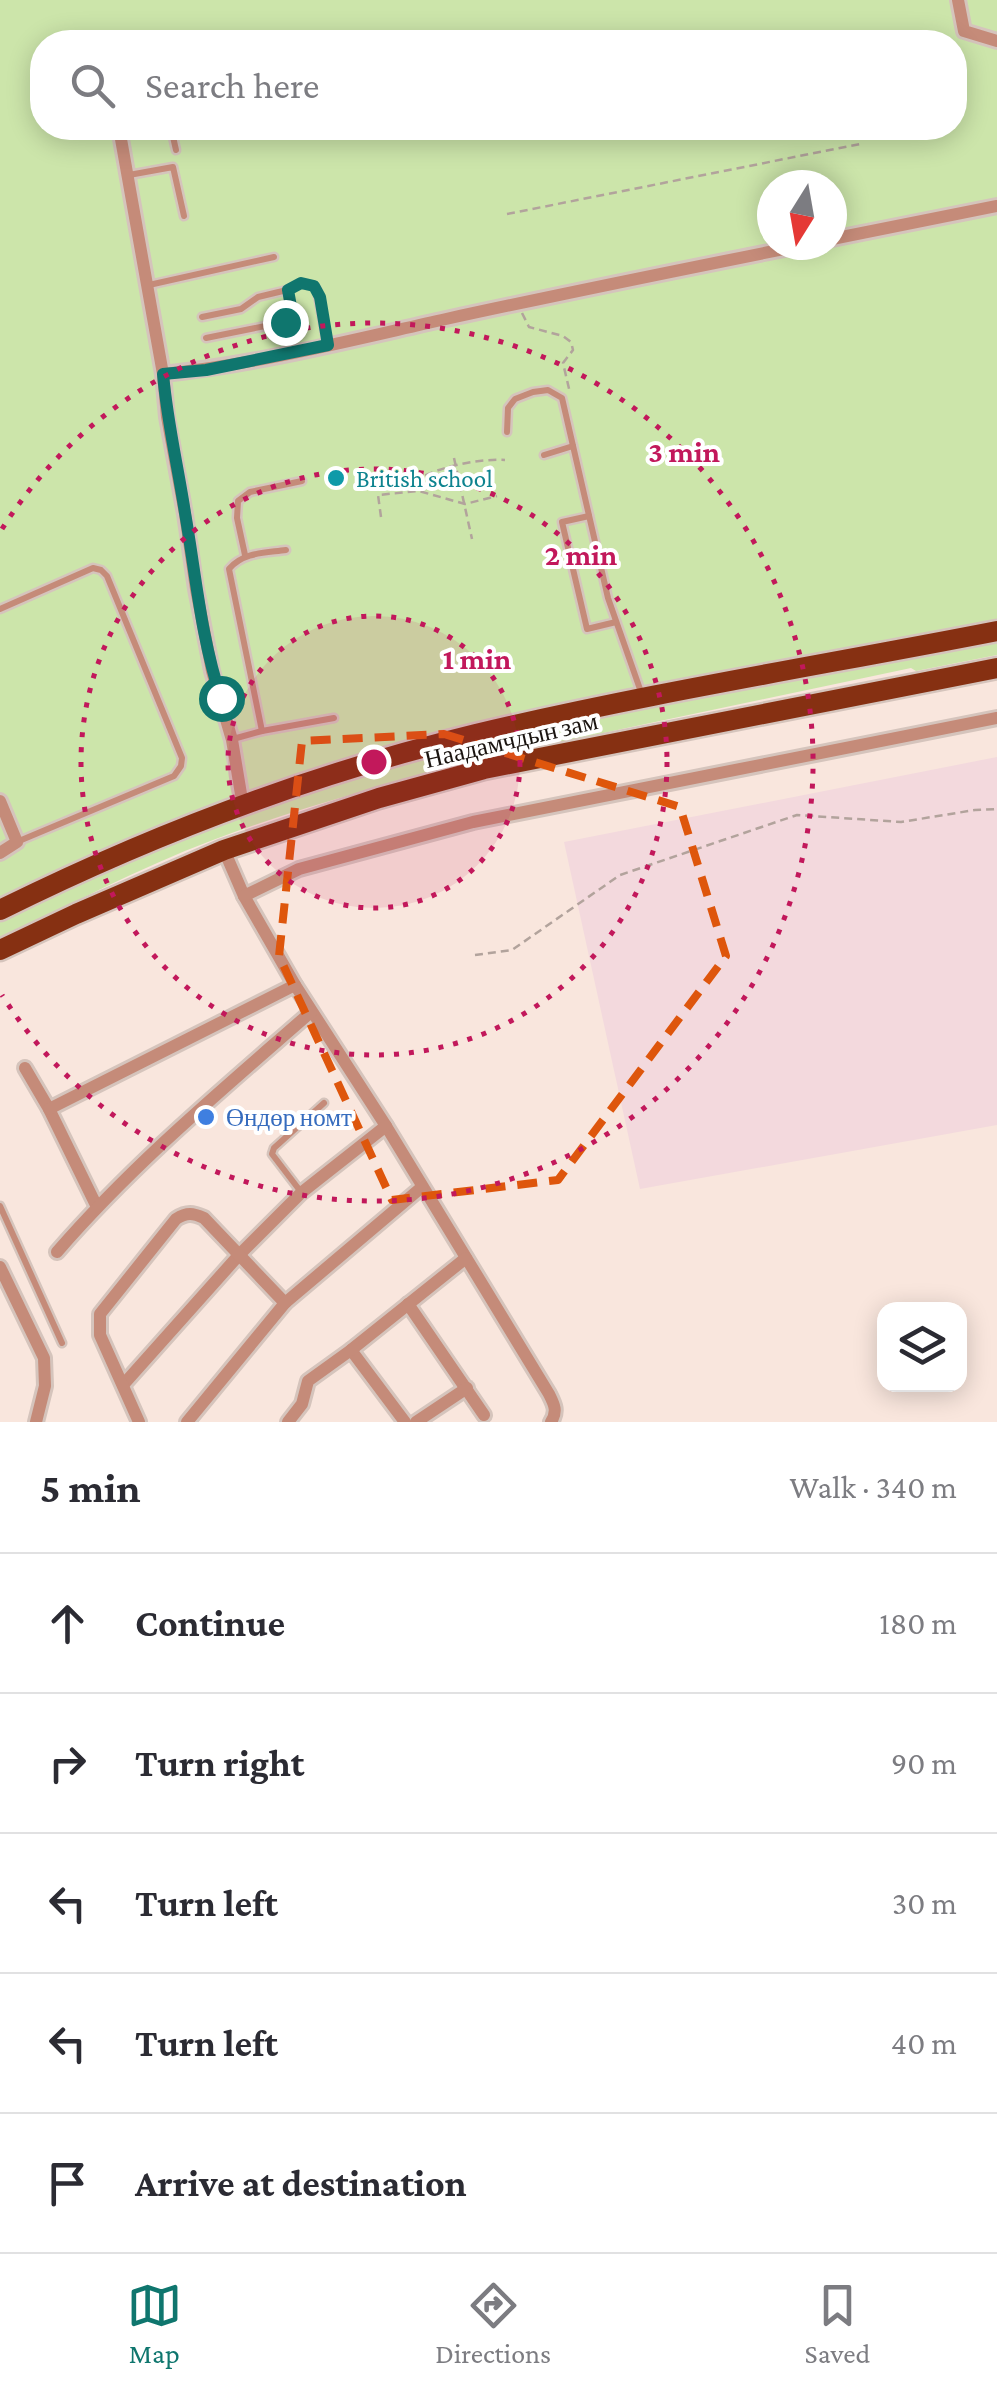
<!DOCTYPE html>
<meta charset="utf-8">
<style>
:root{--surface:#fff;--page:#f7f7f7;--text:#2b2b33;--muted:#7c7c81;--line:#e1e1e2;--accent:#0f766e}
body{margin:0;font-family:"Crimson Pro",serif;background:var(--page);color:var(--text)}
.controls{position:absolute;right:30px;bottom:30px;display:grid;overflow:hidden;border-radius:20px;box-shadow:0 5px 25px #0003}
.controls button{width:90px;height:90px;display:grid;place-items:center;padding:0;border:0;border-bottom:2px solid var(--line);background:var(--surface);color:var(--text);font:50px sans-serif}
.compass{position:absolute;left:757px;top:170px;width:90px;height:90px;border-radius:50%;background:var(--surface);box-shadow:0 5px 25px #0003;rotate:191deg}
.stop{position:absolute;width:30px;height:30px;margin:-22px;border:8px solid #0f766e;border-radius:50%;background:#fff}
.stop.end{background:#0f766e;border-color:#fff;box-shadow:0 2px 10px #0008}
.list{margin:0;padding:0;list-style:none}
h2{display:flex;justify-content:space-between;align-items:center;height:130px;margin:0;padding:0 40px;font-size:42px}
h2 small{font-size:32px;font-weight:400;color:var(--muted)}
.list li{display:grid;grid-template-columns:65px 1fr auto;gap:30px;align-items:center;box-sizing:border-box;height:140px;padding:0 40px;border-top:2px solid var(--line)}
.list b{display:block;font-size:38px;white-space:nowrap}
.list em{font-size:32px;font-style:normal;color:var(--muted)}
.icon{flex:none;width:55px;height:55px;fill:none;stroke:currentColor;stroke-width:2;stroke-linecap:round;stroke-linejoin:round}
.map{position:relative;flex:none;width:997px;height:1422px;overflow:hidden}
.search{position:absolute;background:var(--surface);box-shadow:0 5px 25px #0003;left:30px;right:30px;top:30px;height:110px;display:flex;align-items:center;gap:25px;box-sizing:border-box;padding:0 35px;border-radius:40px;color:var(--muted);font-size:38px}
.sheet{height:830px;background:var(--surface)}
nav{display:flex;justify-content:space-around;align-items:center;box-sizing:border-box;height:140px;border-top:2px solid var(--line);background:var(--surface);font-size:28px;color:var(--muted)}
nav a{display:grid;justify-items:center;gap:5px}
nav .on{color:var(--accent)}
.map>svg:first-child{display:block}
.industrial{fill:#f3d9dd}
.green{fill:#cce5aa;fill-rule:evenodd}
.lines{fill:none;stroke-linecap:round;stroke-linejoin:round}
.service-casing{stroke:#d5c4bc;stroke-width:11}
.minor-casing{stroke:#d5c4bc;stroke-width:18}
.trunk-casing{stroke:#d5c4bc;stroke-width:25}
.path{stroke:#b2a39c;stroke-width:2.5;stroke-dasharray:8 5;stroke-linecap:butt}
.service{stroke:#c58b79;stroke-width:6}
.minor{stroke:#c58b79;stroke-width:12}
.trunk{stroke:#863012;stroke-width:20}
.route{stroke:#0f766e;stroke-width:12}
.marked{fill:none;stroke:#de560c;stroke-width:8;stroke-dasharray:20 12;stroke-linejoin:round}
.ring{fill:none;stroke:#c2185b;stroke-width:5;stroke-dasharray:5 10}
.culture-dot{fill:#0f9aa8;stroke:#fff;stroke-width:4}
.shop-dot{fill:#3f7fe0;stroke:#fff;stroke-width:4}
.labels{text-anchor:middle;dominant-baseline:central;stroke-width:8;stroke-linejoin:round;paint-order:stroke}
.culture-label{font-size:25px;fill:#0d838f;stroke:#fff;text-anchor:start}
.street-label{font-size:25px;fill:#1a1410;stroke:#fff}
.shop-label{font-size:25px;fill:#366cbe;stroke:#fff;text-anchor:start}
.centre{fill:#c2185b;stroke:#fff;stroke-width:5}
.ring-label{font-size:30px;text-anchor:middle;font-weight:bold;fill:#c2185b;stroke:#fff;stroke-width:8;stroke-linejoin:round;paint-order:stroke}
</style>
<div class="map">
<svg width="997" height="1422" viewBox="0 0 997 1422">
<rect width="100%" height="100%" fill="#f9e6dd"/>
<!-- industrial -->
<path class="industrial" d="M 997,757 L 997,1125 L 640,1189 L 564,842 Z"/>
<!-- green -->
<path class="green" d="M 0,0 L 997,0 L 997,655 L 916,671 L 911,668 C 815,688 719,709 622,729 C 482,759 347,790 213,840 C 139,868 70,904 0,940 ZM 42,42 L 954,42 L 954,128 L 42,128 ZM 772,185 L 832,185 L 832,245 L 772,245 Z"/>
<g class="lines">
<defs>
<g id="service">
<path d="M 171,128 L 176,150"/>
<path d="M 129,175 L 173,167 L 184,216"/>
<path d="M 149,285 L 274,257"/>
<path d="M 202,317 L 241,309 L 258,297 L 287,290 L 301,283 L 314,286 L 317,290 L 327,344"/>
<path d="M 206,338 L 285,322 L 292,312 L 287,290"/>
<path d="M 507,432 L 508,408 L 515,399 L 533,392 L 548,390 L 562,398 L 608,598 L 641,692"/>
<path d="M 544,455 L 573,446"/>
<path d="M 589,516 L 562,522 L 587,629 L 616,622"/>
<path d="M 245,555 L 237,518 L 238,501 L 250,492 L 302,481"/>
<path d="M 0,609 L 93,568 L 101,570 L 107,576 L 182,758 L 181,766 L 174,776 L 19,841"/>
<path d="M 262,731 L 229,569 C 243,552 265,553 286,550"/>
<path d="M 233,739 L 262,731 L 334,718"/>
<path d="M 301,1192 L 272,1154 L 274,1148 L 324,1103"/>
<path d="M 0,1206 L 62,1343"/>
</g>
<g id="minor">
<path d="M 958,0 L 964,31 L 997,41"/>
<path d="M 119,128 L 163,374"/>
<path d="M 832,239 L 997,206"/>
<path d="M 0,801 L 17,842 L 0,853"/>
<path d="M 243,806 L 232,740 L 212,671 L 196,589 L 185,514 L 167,417 L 163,374 C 258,364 352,340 446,319 C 565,293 684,269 804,245"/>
<path d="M 224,850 L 244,896 L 295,985 L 386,1126 L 549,1394 C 554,1404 558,1411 551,1422"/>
<path d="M 244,896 L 299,869 L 473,822 L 997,718"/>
<path d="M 25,1068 L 49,1109 L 97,1207"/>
<path d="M 49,1109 L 295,985"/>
<path d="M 57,1252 C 134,1163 223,1089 311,1012"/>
<path d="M 0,1267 L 44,1358 L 45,1386 L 36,1422"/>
<path d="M 408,1304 L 484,1415"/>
<path d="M 351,1350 L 405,1422"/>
<path d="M 123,1385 L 239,1255 L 301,1193 L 386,1126"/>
<path d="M 139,1422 L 100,1335 L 100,1314 L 176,1219 C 187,1212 193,1213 204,1218 L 285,1303"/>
<path d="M 187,1422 L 285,1303 L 422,1187"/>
<path d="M 288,1422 L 302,1404 L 308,1381 L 351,1350 L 466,1258"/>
<path d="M 416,1422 L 467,1388"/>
</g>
<g id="trunk">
<path d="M 0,910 C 151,835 311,774 476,734 C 648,693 823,665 997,631"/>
<path d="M 0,950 L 76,914 L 224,850 L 379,798 L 484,769 L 997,668"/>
</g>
</defs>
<!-- service casing -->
<use href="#service" class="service-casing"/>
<!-- minor casing -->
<use href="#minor" class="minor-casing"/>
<!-- trunk casing -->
<use href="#trunk" class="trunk-casing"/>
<!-- path -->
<g class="path">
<path d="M 507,214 L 860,144"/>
<path d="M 522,313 L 529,327 L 563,336 L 571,342 L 573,350 L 563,363 L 570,393"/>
<path d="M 454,458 L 472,539"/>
<path d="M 404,490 C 422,469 478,458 505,460"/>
<path d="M 381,517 L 378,495 L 419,491 L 465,504 L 497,496"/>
<path d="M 475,955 L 512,950 L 620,875 L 797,815 L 901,822 L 975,810 L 997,809"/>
</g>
<!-- service -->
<use href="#service" class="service"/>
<!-- minor -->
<use href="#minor" class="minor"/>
<!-- trunk -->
<use href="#trunk" class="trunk"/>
</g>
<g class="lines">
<!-- route -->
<path class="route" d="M 221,698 C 201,638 196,576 185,513 C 178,467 167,421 163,374 L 206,370 L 328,345 L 320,297 L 314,286 L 301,283 L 288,290 L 292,312 L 285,322"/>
</g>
<!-- marked area -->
<path class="marked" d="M 444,734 L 680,807 L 726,956 L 558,1180 L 392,1200 L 279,956 L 302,741 Z"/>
<!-- distance rings -->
<circle cx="374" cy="762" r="146" fill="#c2185b" fill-opacity=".12"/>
<g class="ring">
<circle cx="374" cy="762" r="146"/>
<circle cx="374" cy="762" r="293"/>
<path d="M2 529A439 439 0 1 1 2 995"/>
</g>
<!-- markers -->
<circle class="culture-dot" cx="336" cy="478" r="10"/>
<circle class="shop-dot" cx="206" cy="1117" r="10"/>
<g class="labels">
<!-- culture labels -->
<g class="culture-label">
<text x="356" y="478">British school</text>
</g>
<!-- street labels -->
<g class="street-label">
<text transform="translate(511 740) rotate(-13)">Наадамчдын зам</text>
</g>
<!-- shop labels -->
<g class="shop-label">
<text x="226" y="1117">Өндөр номт</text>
</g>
</g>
<circle cx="374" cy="762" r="15" class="centre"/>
<g class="ring-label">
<text x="684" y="462">3 min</text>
<text x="581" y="565">2 min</text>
<text x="477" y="669">1 min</text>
</g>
</svg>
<div class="controls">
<button><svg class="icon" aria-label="layers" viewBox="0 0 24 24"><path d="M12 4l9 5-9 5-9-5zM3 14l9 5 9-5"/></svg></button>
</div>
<svg class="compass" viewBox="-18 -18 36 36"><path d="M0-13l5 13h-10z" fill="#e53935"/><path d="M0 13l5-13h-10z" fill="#7c7c81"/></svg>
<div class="stop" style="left:221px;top:698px"></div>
<div class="stop end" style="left:285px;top:322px"></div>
<div class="search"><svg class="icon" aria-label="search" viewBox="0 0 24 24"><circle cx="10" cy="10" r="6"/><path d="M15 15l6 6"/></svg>Search here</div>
</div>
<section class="sheet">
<h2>5 min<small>Walk · 340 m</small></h2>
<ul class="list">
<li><svg class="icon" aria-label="ahead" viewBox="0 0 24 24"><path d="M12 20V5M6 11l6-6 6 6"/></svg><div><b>Continue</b></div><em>180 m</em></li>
<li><svg class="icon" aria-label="right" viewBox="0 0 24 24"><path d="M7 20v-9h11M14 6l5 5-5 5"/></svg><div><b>Turn right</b></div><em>90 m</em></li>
<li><svg class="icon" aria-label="left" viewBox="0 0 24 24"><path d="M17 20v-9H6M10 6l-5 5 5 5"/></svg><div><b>Turn left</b></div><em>30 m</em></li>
<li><svg class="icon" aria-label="left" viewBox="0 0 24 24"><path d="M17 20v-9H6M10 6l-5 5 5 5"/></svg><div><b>Turn left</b></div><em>40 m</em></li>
<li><svg class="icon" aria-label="arrive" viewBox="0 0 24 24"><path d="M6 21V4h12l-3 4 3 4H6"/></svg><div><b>Arrive at destination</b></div></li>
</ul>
</section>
<nav>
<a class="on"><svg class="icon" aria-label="map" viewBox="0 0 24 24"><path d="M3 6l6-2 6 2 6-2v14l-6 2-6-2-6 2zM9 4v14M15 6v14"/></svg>Map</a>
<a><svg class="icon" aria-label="directions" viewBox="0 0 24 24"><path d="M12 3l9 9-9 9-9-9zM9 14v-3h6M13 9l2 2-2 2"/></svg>Directions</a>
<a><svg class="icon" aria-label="saved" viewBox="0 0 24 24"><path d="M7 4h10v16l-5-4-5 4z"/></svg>Saved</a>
</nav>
